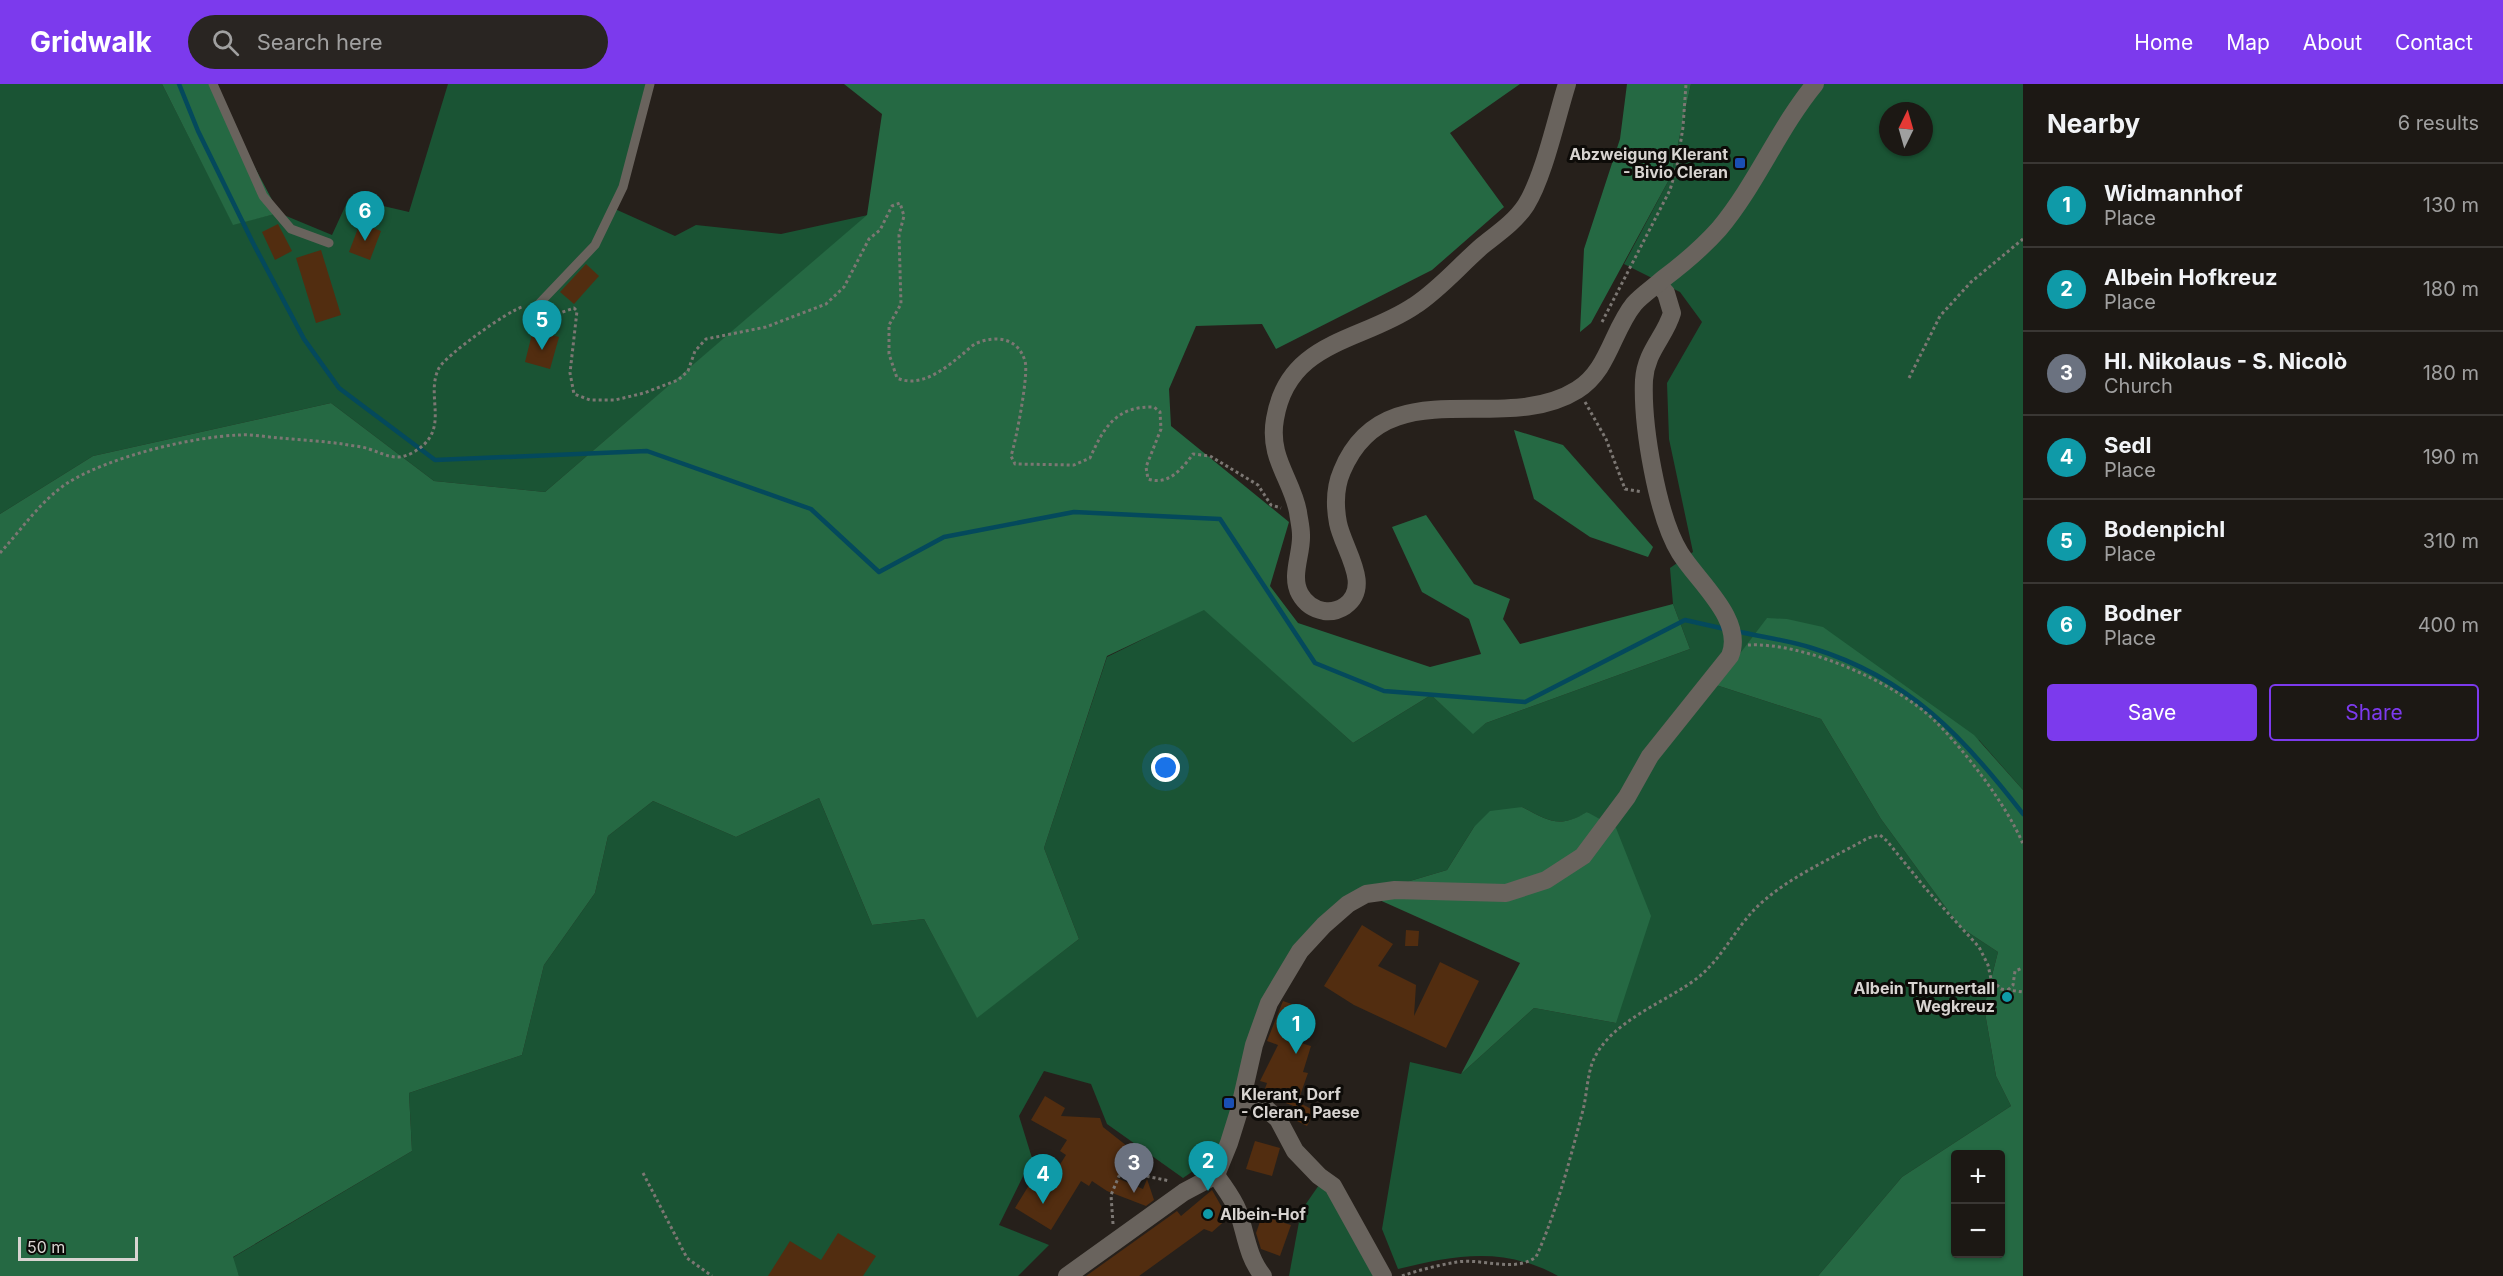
<!DOCTYPE html>
<meta charset="utf-8">
<style>
:root{--surface:#1c1814;--page:#292522;--text:#f1f3f6;--muted:#a0a0a0;--line:#3a3734;--accent:#7c3aed}
body{margin:0;font-family:Inter,sans-serif;background:var(--page);color:var(--text)}
.controls{position:absolute;right:18px;bottom:18px;display:grid;overflow:hidden;border-radius:6px;box-shadow:0 2px 4px #0004}
.controls button{width:54px;height:54px;display:grid;place-items:center;padding:0;border:0;border-bottom:2px solid var(--line);background:var(--surface);color:var(--text);font:30px sans-serif}
.compass{position:absolute;left:1879px;top:18px;width:54px;height:54px;border-radius:50%;background:var(--surface);box-shadow:0 2px 4px #0004;rotate:5deg}
.scale{position:absolute;left:18px;bottom:15px;width:120px;box-sizing:border-box;padding-left:6px;border:3px solid #d8d4d1;border-top:0;font-size:16px;line-height:21px;white-space:nowrap;color:#d8d4d1;-webkit-text-stroke:4px #0d0b08;paint-order:stroke}
.you{position:absolute;left:1166px;top:684px;width:21px;height:21px;margin:-15px;border:4px solid #fff;border-radius:50%;background:#1a73e8;box-shadow:0 0 0 9px #1a73e833}
.badge{display:grid;place-items:center;width:39px;height:39px;border-radius:50%;background:var(--accent);color:#fff;font-size:20px;font-weight:700}
.pin{position:absolute;translate:-50% -50px;filter:drop-shadow(0 2px 3px #0008)}
.pin::after{content:'';position:absolute;top:32px;width:21px;height:18px;background:inherit;clip-path:polygon(0 0,100% 0,50% 100%)}
.list{margin:0;padding:0;list-style:none}
h2{display:flex;justify-content:space-between;align-items:center;height:78px;margin:0;padding:0 24px;font-size:26px}
h2 small{font-size:20px;font-weight:400;color:var(--muted)}
.list li{display:grid;grid-template-columns:39px 1fr auto;gap:18px;align-items:center;box-sizing:border-box;height:84px;padding:0 24px;border-top:2px solid var(--line)}
.list b{display:block;font-size:22px;white-space:nowrap}
.list p{margin:0;font-size:20px;white-space:nowrap;color:var(--muted)}
.list em{font-size:20px;font-style:normal;color:var(--muted)}
.actions{display:flex;gap:12px;padding:18px 24px}
.actions a{flex:1;padding:14px 0;border:2px solid var(--accent);border-radius:6px;text-align:center;font-size:21px;color:var(--accent)}
.actions .main{background:var(--accent);color:#fff}
.icon{flex:none;width:33px;height:33px;fill:none;stroke:currentColor;stroke-width:2;stroke-linecap:round;stroke-linejoin:round}
.map{position:relative;flex:none;width:2023px;height:1192px;overflow:hidden}
header{display:flex;align-items:center;gap:36px;box-sizing:border-box;height:84px;padding:0 30px;background:var(--accent);color:#fff}
header strong{font-size:28px}
nav{display:flex;gap:33px;margin-inline-start:auto;font-size:21px}
.search{width:420px;height:54px;background:var(--page);display:flex;align-items:center;gap:15px;box-sizing:border-box;padding:0 21px;border-radius:33px;color:var(--muted);font-size:22px}
main{display:flex}
aside{flex:1;background:var(--surface)}
.map>svg:first-child{display:block}
.green{fill:#1a5434;fill-rule:evenodd}
.forest{fill:#256943;fill-rule:evenodd}
.lines{fill:none;stroke-linecap:round;stroke-linejoin:round}
.stream{stroke:#04495c;stroke-width:4.5}
.building{fill:#522d10}
.path{stroke:#7c7773;stroke-width:3;stroke-dasharray:3 3;stroke-linecap:butt}
.lane{stroke:#69635d;stroke-width:9}
.street{stroke:#69635d;stroke-width:18}
.secondary{stroke:#69635d;stroke-width:18}
.transit-dot{fill:#1a4fb4;stroke:#0d0b08;stroke-width:2}
.culture-dot{fill:#0f9aa8;stroke:#0d0b08;stroke-width:2}
.labels{text-anchor:middle;dominant-baseline:central;stroke-width:6;stroke-linejoin:round;paint-order:stroke}
.poi-label{font-size:16px;font-weight:bold;fill:#d8d4d1;stroke:#0d0b08;text-anchor:end}
</style>
<header>
<strong>Gridwalk</strong>
<div class="search"><svg class="icon" aria-label="search" viewBox="0 0 24 24"><circle cx="10" cy="10" r="6"/><path d="M15 15l6 6"/></svg>Search here</div>
<nav><a>Home</a><a>Map</a><a>About</a><a>Contact</a></nav>
</header>
<main>
<div class="map">
<svg width="2023" height="1192" viewBox="0 0 2023 1192">
<rect width="100%" height="100%" fill="#26201b"/>
<!-- green -->
<g class="green">
<path d="M 0,0 L 162,0 L 233,140 L 279,129 L 332,151 L 349,114 L 409,128 L 448,0 L 654,0 L 615,125 L 675,152 L 696,141 L 781,150 L 868,131 L 545,408 L 434,397 L 331,319 L 93,372 L 0,430 Z"/>
<path d="M 1691,0 L 2023,0 L 2023,706 L 1979,656 L 1716,601 L 1821,635 L 1881,735 L 1960,843 L 1998,868 L 1984,923 L 1996,992 L 2011,1022 L 1902,1093 L 1818,1192 L 1558,1192 C 1504,1162 1455,1171 1398,1185 L 1382,1145 L 1410,978 L 1461,990 L 1534,924 L 1616,939 L 1588,728 C 1559,745 1549,737 1522,723 L 1474,743 L 1447,786 L 1366,810 L 1348,820 L 1269,919 L 1217,1071 L 1183,1094 L 1107,1040 L 1091,1000 L 1044,987 L 1019,1032 L 1032,1074 L 999,1141 L 1049,1161 L 1018,1192 L 239,1192 L 232,1174 L 412,1067 L 409,1009 L 522,971 L 544,881 L 595,809 L 608,752 L 653,717 L 736,753 L 819,714 L 872,841 L 924,835 L 977,933 L 1079,855 L 1044,764 L 1107,573 L 1204,525 L 1353,659 L 1431,611 L 1473,649 L 1486,639 L 1690,565 L 1673,520 L 1670,484 L 1693,468 L 1669,355 L 1667,299 L 1702,238 L 1680,208 L 1624,180 L 1671,92 ZM 1888,27 L 1924,27 L 1924,63 L 1888,63 Z"/>
<path d="M 1319,1101 L 1330,1111 L 1378,1192 L 1289,1192 L 1301,1127 Z"/>
</g>
<!-- forest -->
<g class="forest">
<path d="M 162,0 L 217,0 L 245,65 L 279,129 L 233,141 Z"/>
<path d="M 844,0 L 1520,0 L 1450,49 L 1504,123 L 1432,186 L 1276,265 L 1262,240 L 1196,242 L 1169,305 L 1171,342 L 1289,438 L 1270,502 L 1298,539 L 1430,583 L 1481,570 L 1469,535 L 1422,508 L 1392,443 L 1426,431 L 1474,500 L 1510,515 L 1503,535 L 1520,560 L 1673,520 L 1690,565 L 1486,639 L 1473,650 L 1431,611 L 1353,659 L 1204,526 L 1107,572 L 1044,764 L 1079,855 L 977,934 L 924,835 L 872,841 L 819,714 L 736,753 L 653,717 L 608,752 L 595,809 L 544,881 L 522,971 L 409,1009 L 412,1067 L 233,1173 L 239,1192 L 0,1192 L 0,430 L 93,372 L 331,319 L 434,397 L 545,408 L 867,131 L 882,30 Z"/>
<path d="M 1627,0 L 1691,0 L 1671,92 L 1591,239 L 1580,248 L 1584,165 L 1620,55 Z"/>
<path d="M 1514,346 L 1563,361 L 1653,463 L 1648,473 L 1590,453 L 1534,415 Z"/>
<path d="M 1767,534 L 1787,535 L 1823,543 L 1974,651 L 2023,706 L 2023,1192 L 1818,1192 L 1902,1093 L 2011,1022 L 1996,992 L 1984,923 L 1998,868 L 1960,843 L 1881,735 L 1821,635 L 1716,601 ZM 1956,1070 L 2000,1070 L 2000,1170 L 1956,1170 Z"/>
<path d="M 1522,723 C 1549,737 1559,745 1587,728 L 1616,744 L 1651,832 L 1616,939 L 1534,924 L 1461,990 L 1520,879 L 1366,810 L 1447,786 L 1474,743 L 1490,727 Z"/>
</g>
<g class="lines">
<!-- stream -->
<g class="stream">
<path d="M 179,0 L 198,47 L 253,159 L 304,255 L 339,304 L 435,376 L 647,367 L 811,425 L 879,488 L 944,453 L 1074,428 L 1220,435 L 1315,579 L 1384,607 L 1525,618 L 1685,536 L 1725,545"/>
<path d="M 1736,547 C 1761,553 1788,556 1812,564 C 1909,594 1963,652 2023,730"/>
</g>
</g>
<!-- building -->
<g class="building">
<path d="M 360,139 L 381,147 L 370,176 L 349,168 Z"/>
<path d="M 278,140 L 292,167 L 275,176 L 262,148 Z"/>
<path d="M 321,166 L 341,231 L 316,239 L 296,174 Z"/>
<path d="M 586,180 L 599,192 L 574,220 L 560,208 Z"/>
<path d="M 533,246 L 559,253 L 550,285 L 525,278 Z"/>
<path d="M 1362,841 L 1393,860 L 1378,882 L 1416,901 L 1414,932 L 1440,878 L 1479,897 L 1446,964 L 1354,921 L 1324,902 Z"/>
<path d="M 1406,846 L 1419,847 L 1418,862 L 1405,862 Z"/>
<path d="M 1283,917 L 1312,927 L 1301,959 L 1311,962 L 1303,988 L 1308,989 L 1296,1023 L 1263,1010 L 1267,999 L 1260,997 L 1278,961 L 1267,957 Z"/>
<path d="M 1045,1012 L 1065,1024 L 1061,1032 L 1100,1034 L 1103,1043 L 1132,1066 L 1117,1094 L 1143,1105 L 1147,1095 L 1154,1116 L 1146,1122 L 1107,1107 L 1092,1097 L 1089,1102 L 1081,1097 L 1051,1146 L 1015,1124 L 1034,1093 L 1047,1101 L 1066,1071 L 1060,1067 L 1067,1056 L 1031,1036 Z"/>
<path d="M 1298,1018 L 1315,1027 L 1307,1042 L 1291,1034 Z"/>
<path d="M 1255,1057 L 1280,1064 L 1272,1092 L 1246,1085 Z"/>
<path d="M 1212,1106 L 1228,1134 L 1212,1148 L 1204,1145 L 1139,1192 L 1086,1192 L 1177,1127 L 1181,1132 Z"/>
<path d="M 1262,1132 L 1291,1141 L 1280,1172 L 1261,1165 L 1256,1149 Z"/>
<path d="M 838,1149 L 876,1172 L 863,1192 L 768,1192 L 790,1157 L 821,1176 Z"/>
</g>
<g class="lines">
<!-- path -->
<g class="path">
<path d="M 545,230 L 554,231 L 574,224 L 577,227 L 570,289 L 574,310 L 590,316 L 615,316 L 644,309 L 678,296 L 688,287 L 695,267 L 706,255 L 766,243 L 826,220 L 844,203 L 869,155 L 880,146 L 892,122 L 900,119 L 904,132 L 899,151 L 901,220 L 889,241 L 889,270 L 897,294 C 919,304 942,287 959,273 C 965,269 970,262 977,259 C 997,251 1018,254 1025,277 C 1029,290 1016,357 1011,372 L 1015,380 L 1074,381 L 1090,374 C 1104,343 1116,322 1154,323 L 1160,328 L 1161,345 L 1146,383 L 1148,395 C 1168,402 1182,385 1193,370 L 1210,372 L 1258,401 L 1271,421 L 1281,424"/>
<path d="M 1602,238 L 1670,106 L 1677,82 L 1683,43 L 1686,0"/>
<path d="M 1909,294 L 1940,232 L 1971,198 L 2023,155"/>
<path d="M 1585,318 L 1606,355 L 1625,405 L 1642,408"/>
<path d="M 0,469 C 22,445 41,416 69,398 C 110,373 190,353 239,351 C 252,350 266,353 279,354 C 300,356 322,357 343,360 C 351,362 361,362 369,365 C 385,370 395,378 412,369 C 453,347 424,313 439,284 C 446,271 508,227 522,223"/>
<path d="M 1748,561 C 1804,558 1895,598 1935,637 C 1966,668 2006,720 2023,760"/>
<path d="M 2008,906 L 2013,901 L 2015,887 L 2023,884"/>
<path d="M 643,1089 L 687,1174 L 712,1192"/>
<path d="M 1113,1140 L 1111,1111 L 1119,1092 L 1131,1089 L 1170,1097"/>
<path d="M 1402,1192 C 1419,1186 1439,1181 1457,1178 C 1483,1174 1514,1189 1536,1173 C 1557,1127 1570,1075 1583,1026 C 1587,1010 1587,992 1593,977 C 1611,935 1669,918 1701,891 C 1722,873 1735,846 1753,827 C 1782,796 1831,775 1868,754 L 1880,751 L 1887,757 L 1926,805 L 1979,863 L 1988,881 L 1991,895 L 2001,905 L 2023,908"/>
</g>
<!-- lane -->
<g class="lane">
<path d="M 213,0 L 263,112 L 291,145 L 329,159"/>
<path d="M 534,225 L 595,161 L 623,103 L 650,0"/>
</g>
<!-- street -->
<g class="street">
<path d="M 1242,1015 L 1264,1023 L 1278,1035 L 1295,1067 L 1319,1092 L 1333,1102 L 1383,1192"/>
<path d="M 1216,1091 C 1223,1102 1233,1114 1238,1127 C 1246,1150 1247,1172 1263,1192"/>
<path d="M 1067,1192 L 1184,1108 L 1216,1091 L 1229,1059 L 1239,1027 L 1254,961 L 1269,919 L 1300,867 L 1324,841 L 1348,820 L 1366,810 L 1395,806 L 1506,809 L 1546,796 L 1583,772 L 1627,713 L 1650,672 L 1730,572 C 1745,536 1698,498 1680,469 C 1657,432 1642,341 1644,296 C 1646,267 1665,253 1672,229 L 1666,209 L 1658,200"/>
</g>
<!-- secondary -->
<path class="secondary" d="M 1567,0 C 1556,35 1544,92 1526,121 C 1515,138 1497,150 1482,162 C 1459,182 1439,206 1414,222 C 1361,258 1288,256 1275,335 C 1268,374 1292,395 1298,428 C 1299,436 1301,443 1301,451 C 1302,470 1290,492 1300,510 C 1305,519 1313,525 1324,527 C 1331,528 1339,526 1345,522 C 1373,502 1343,465 1338,439 C 1335,423 1335,403 1342,387 C 1385,283 1502,353 1577,306 C 1609,286 1612,247 1634,220 C 1642,211 1654,203 1663,195 C 1683,180 1702,164 1719,145 C 1756,101 1778,45 1815,0"/>
</g>
<!-- markers -->
<g class="transit-dot">
<rect x="1734" y="73" width="12" height="12" rx="3"/>
<rect x="1223" y="1013" width="12" height="12" rx="3"/>
</g>
<g class="culture-dot">
<circle cx="2007" cy="913" r="6"/>
<circle cx="1208" cy="1130" r="6"/>
</g>
<g class="labels">
<!-- poi labels -->
<g class="poi-label">
<text x="1728" y="70">Abzweigung Klerant<tspan x="1728" dy="18">- Bivio Cleran</tspan></text>
<text x="1995" y="904">Albein Thurnertall<tspan x="1995" dy="18">Wegkreuz</tspan></text>
<text x="1241" y="1010" text-anchor="start">Klerant, Dorf<tspan x="1241" dy="18">- Cleran, Paese</tspan></text>
<text x="1220" y="1130" text-anchor="start">Albein-Hof</text>
</g>
</g>
</svg>
<div class="controls">
<button>+</button>
<button>−</button>
</div>
<svg class="compass" viewBox="-18 -18 36 36"><path d="M0-13l5 13h-10z" fill="#e53935"/><path d="M0 13l5-13h-10z" fill="#a0a0a0"/></svg>
<div class="scale">50 m</div>
<div class="you"></div>
<div class="pin badge" style="left:1296px;top:970px;background:#0f9aa8">1</div>
<div class="pin badge" style="left:1208px;top:1107px;background:#0f9aa8">2</div>
<div class="pin badge" style="left:1134px;top:1109px;background:#6b7280">3</div>
<div class="pin badge" style="left:1043px;top:1120px;background:#0f9aa8">4</div>
<div class="pin badge" style="left:542px;top:266px;background:#0f9aa8">5</div>
<div class="pin badge" style="left:365px;top:157px;background:#0f9aa8">6</div>
</div>
<aside>
<h2>Nearby<small>6 results</small></h2>
<ul class="list">
<li><span class="badge" style="background:#0f9aa8">1</span><div><b>Widmannhof</b><p>Place</p></div><em>130 m</em></li>
<li><span class="badge" style="background:#0f9aa8">2</span><div><b>Albein Hofkreuz</b><p>Place</p></div><em>180 m</em></li>
<li><span class="badge" style="background:#6b7280">3</span><div><b>Hl. Nikolaus - S. Nicolò</b><p>Church</p></div><em>180 m</em></li>
<li><span class="badge" style="background:#0f9aa8">4</span><div><b>Sedl</b><p>Place</p></div><em>190 m</em></li>
<li><span class="badge" style="background:#0f9aa8">5</span><div><b>Bodenpichl</b><p>Place</p></div><em>310 m</em></li>
<li><span class="badge" style="background:#0f9aa8">6</span><div><b>Bodner</b><p>Place</p></div><em>400 m</em></li>
</ul>
<div class="actions"><a class="main">Save</a><a>Share</a></div>
</aside>
</main>
